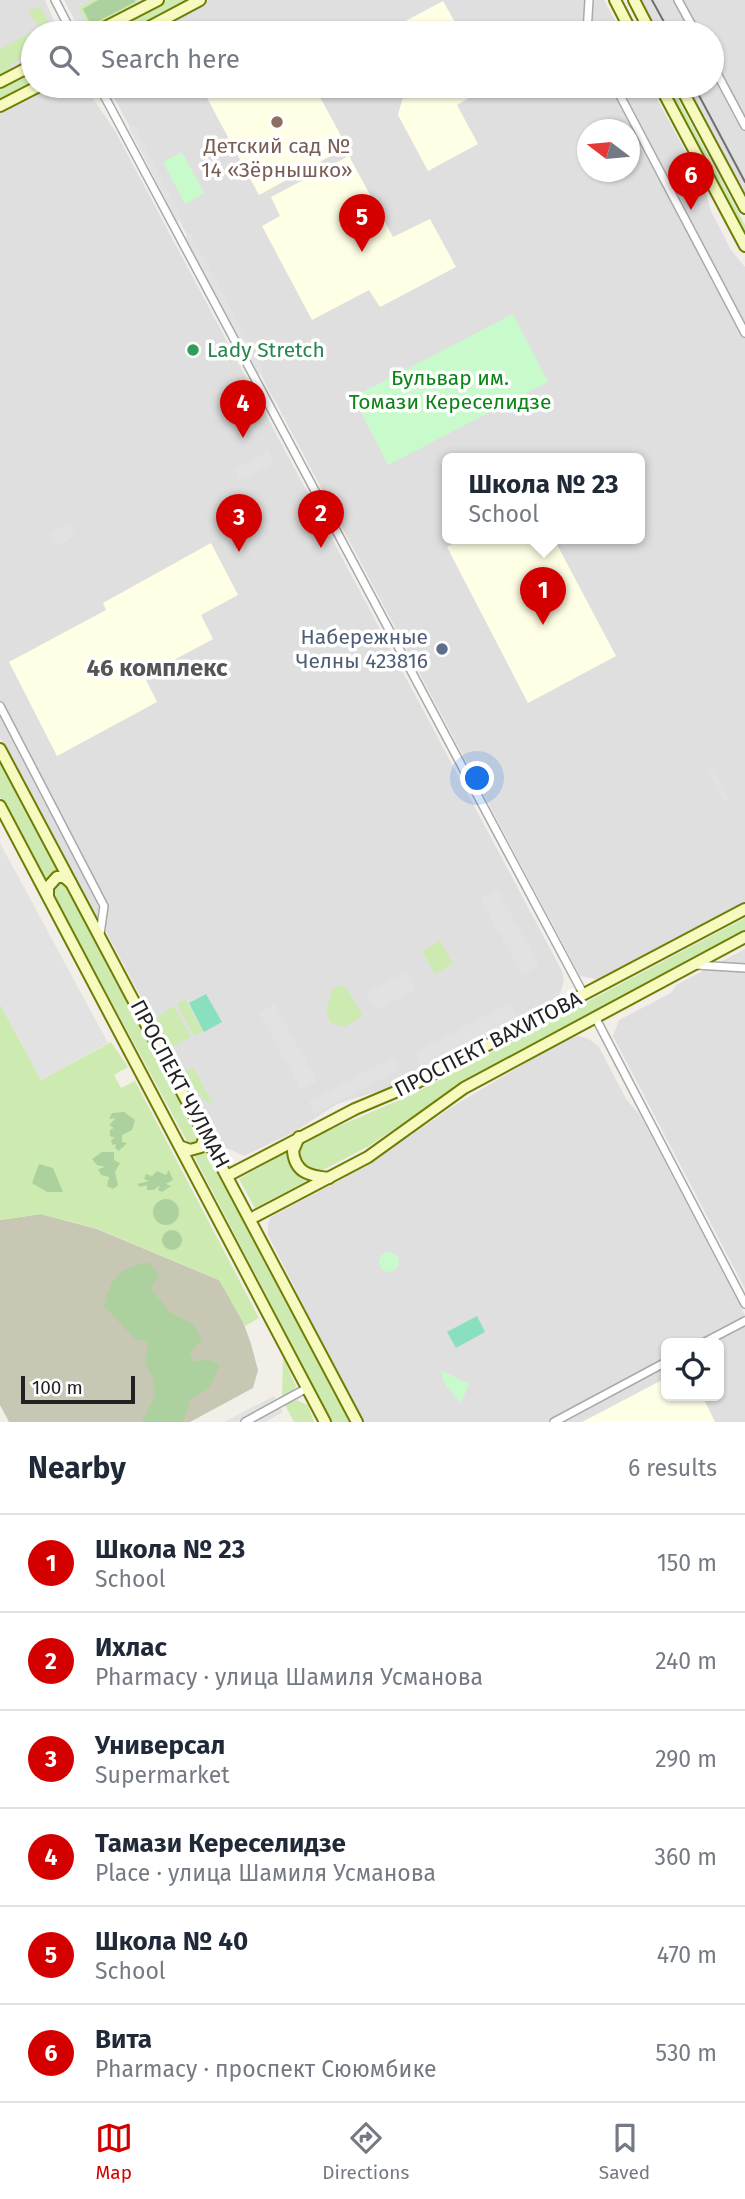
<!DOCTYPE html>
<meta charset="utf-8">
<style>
:root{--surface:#fff;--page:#f6f6f7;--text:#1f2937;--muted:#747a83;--line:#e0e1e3;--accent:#d40000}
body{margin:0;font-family:"Fira Sans",sans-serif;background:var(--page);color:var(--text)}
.controls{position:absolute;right:21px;bottom:21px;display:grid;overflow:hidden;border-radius:10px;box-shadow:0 2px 5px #0004}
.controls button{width:63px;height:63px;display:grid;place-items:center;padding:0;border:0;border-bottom:2px solid var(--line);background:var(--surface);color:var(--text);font:35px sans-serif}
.compass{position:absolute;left:577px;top:119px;width:63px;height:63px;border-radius:50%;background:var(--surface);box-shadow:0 2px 5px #0004;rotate:286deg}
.scale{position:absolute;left:21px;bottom:18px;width:114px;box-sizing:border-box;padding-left:7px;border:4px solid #222;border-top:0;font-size:19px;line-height:24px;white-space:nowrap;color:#222;-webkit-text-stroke:5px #fff;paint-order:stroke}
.you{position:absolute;left:478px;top:779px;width:24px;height:24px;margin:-18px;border:5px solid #fff;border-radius:50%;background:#1a73e8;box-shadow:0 0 0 10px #1a73e833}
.badge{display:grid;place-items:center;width:46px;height:46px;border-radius:50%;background:var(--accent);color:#fff;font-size:23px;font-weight:700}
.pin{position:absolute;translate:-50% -58px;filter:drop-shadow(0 2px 4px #0008)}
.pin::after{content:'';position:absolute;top:37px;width:24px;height:21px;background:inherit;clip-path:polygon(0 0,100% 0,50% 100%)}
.popup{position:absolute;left:442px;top:453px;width:203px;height:91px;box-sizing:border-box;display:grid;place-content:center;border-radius:10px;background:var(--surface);filter:drop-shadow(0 2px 5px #0005);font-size:23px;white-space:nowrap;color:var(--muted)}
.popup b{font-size:26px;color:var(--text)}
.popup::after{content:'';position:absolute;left:50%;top:100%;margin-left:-14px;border:14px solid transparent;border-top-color:var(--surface)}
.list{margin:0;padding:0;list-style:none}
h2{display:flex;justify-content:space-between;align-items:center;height:91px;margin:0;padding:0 28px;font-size:30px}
h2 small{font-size:23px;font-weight:400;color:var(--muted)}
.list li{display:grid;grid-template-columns:46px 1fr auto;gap:21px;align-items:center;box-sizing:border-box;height:98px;padding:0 28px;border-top:2px solid var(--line)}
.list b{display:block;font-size:26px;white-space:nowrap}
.list p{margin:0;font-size:23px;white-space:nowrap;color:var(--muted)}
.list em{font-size:23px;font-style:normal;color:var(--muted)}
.icon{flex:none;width:38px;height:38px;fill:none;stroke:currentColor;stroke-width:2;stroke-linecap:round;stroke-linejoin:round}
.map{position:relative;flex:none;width:745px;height:1422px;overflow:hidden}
.search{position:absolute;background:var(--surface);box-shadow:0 2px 5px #0004;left:21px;right:21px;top:21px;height:77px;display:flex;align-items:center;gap:18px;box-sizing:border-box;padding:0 24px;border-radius:38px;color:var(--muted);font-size:26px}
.sheet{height:679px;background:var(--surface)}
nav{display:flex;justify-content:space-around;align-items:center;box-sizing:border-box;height:98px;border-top:2px solid var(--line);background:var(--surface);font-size:19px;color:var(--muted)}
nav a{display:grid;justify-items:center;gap:4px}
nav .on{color:var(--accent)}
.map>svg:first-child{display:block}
.residential{fill:#e0dfdf;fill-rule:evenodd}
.education{fill:#ffffe5}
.construction{fill:#c7c7b4}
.grass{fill:#cdebb0}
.forest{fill:#add19e}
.park{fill:#c8facc}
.pitch{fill:#88e0be}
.parking{fill:#e2e2e2}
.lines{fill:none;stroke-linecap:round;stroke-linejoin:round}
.street-casing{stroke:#a9a9a9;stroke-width:10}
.secondary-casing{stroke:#707d05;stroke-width:14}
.street{stroke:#fff;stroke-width:7}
.secondary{stroke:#f7fabf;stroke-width:10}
.tram{stroke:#707070;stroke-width:2}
.education-dot{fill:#8d6e63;stroke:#fff;stroke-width:2.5}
.leisure-dot{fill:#2e9e5b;stroke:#fff;stroke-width:2.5}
.service-dot{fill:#5c6f8a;stroke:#fff;stroke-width:2.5}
.labels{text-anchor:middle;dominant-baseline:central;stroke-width:7;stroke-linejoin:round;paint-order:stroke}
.education-label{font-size:21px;fill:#785e54;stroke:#fff}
.leisure-label{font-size:21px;fill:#27864d;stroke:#fff;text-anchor:start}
.park-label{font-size:21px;fill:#0c8416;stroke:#fff}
.service-label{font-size:21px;fill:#4e5e75;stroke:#fff;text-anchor:end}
.street-label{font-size:21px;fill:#222;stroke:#fff}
.quarter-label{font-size:24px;font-weight:bold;fill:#555;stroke:#fff}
</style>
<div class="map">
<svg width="745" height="1422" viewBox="0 0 745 1422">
<rect width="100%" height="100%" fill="#f2efe9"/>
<!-- residential -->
<g class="residential">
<path d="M 0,0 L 45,0 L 57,28 L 57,33 L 33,33 L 33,56 L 0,77 Z"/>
<path d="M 64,0 L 147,0 L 86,29 L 78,26 Z"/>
<path d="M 209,0 L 604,0 L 622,33 L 153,33 Z"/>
<path d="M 638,0 L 745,0 L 745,201 L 684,86 L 712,86 L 712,33 L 656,33 Z"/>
<path d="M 48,86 L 84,86 L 114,129 L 562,971 L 564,981 L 559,996 L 517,1022 L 398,1085 L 337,1104 L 294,1132 L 244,1156 L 220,1145 L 104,928 L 76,885 L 0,738 L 0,111 Z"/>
<path d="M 108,86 L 650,86 L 704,186 L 711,211 L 731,250 L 745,267 L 745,905 L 600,980 L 580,976 ZM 588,130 L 630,130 L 630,172 L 588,172 ZM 447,459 L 639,459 L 639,539 L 447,539 Z"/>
<path d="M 745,949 L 745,1289 L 613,1036 L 619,1020 L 671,993 L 676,985 Z"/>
<path d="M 579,1036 L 589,1039 L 599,1047 L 626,1099 L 640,1115 L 745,1315 L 745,1422 L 362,1422 L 268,1235 L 268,1223 L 271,1217 L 367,1166 L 452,1107 L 567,1038 ZM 666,1343 L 719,1343 L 719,1396 L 666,1396 Z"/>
</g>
<!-- education -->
<g class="education">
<path d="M 443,1 L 461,33 L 386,33 L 385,32 Z"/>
<path d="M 224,86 L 314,86 L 347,147 L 259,195 L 206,96 Z"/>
<path d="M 406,86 L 489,86 L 457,105 L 478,144 L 428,171 L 398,115 Z"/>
<path d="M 349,156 L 393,237 L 430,219 L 456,267 L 380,307 L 369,290 L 312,320 L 262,226 L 280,216 L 271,197 Z"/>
<path d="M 462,539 L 554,539 L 616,656 L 528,703 L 447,547 Z"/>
<path d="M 211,543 L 238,595 L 201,615 L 213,639 L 144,676 L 157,702 L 57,756 L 9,662 L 106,610 L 103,603 Z"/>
<path d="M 666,1378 L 666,1396 L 702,1396 L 715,1422 L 582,1422 Z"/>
</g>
<!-- construction -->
<path class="construction" d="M 41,1214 L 97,1229 L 219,1280 L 240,1313 L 251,1344 L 258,1370 L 253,1388 L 190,1422 L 9,1422 L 0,1405 L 0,1220 Z"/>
<!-- grass -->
<g class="grass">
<path d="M 93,0 L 137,0 L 137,1 L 134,7 L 90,29 L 80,10 L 81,6 Z"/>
<path d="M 167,0 L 191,0 L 128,33 L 104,33 Z"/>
<path d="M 40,6 L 49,22 L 39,26 L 28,12 Z"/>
<path d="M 32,32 L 33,52 L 20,55 L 22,58 L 10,65 L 12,68 L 0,77 L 0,49 Z"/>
<path d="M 33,70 L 33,84 L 0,102 L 0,88 Z"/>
<path d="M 666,86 L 671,86 L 745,225 L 745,235 Z"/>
<path d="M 0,759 L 61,874 L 52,874 L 45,883 L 0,797 Z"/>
<path d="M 27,872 L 30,873 L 90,990 Z"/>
<path d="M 54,882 L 64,882 L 201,1138 L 193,1145 L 188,1143 L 51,890 Z"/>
<path d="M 745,918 L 745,934 L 460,1085 L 369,1146 L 321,1171 L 312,1171 L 302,1165 L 299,1148 L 316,1136 L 413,1094 Z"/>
<path d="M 440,941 L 453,964 L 435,974 L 422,951 Z"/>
<path d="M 341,985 L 346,987 L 363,1016 L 344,1027 L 331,1023 L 326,1012 L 332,990 Z"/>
<path d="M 185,999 L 203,1031 L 194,1036 L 177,1004 Z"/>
<path d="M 0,1004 L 41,1080 L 111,1042 L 128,1067 L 114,1075 L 121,1088 L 135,1081 L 259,1318 L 245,1326 L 219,1280 L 98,1229 L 41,1214 L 0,1220 Z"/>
<path d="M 174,1006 L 191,1037 L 169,1048 L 154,1019 Z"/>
<path d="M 193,1067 L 214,1106 C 206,1104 188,1080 182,1072 Z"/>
<path d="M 207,1148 L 353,1422 L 332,1422 L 193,1154 Z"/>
<path d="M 290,1150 C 287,1164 294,1174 306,1181 L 255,1208 L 239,1179 Z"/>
<path d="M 283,1357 L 296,1386 L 292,1393 L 282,1399 Z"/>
<path d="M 296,1400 L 308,1405 L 314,1422 L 294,1422 L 285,1405 Z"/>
</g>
<!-- forest -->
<g class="forest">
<path d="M 98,0 L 135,0 L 135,2 L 91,25 L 83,9 Z"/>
<path d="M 124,1112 L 135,1120 L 132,1130 L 122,1135 L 122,1142 L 127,1143 L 119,1151 L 115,1148 L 116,1144 L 112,1145 L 111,1140 L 115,1138 L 110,1136 L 110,1130 L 114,1128 L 109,1125 L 116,1118 L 109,1119 L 112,1113 Z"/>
<path d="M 102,1152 L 114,1152 L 114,1160 L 120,1163 L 115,1172 L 118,1185 L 113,1189 L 107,1186 L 109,1177 L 101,1175 L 98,1169 L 105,1167 L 97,1165 L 92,1159 Z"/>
<path d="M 39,1164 L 53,1168 L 63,1192 L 47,1192 L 32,1183 Z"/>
<path d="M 169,1170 L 173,1180 L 166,1184 L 171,1186 L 162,1192 L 158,1190 L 160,1185 L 154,1190 L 147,1190 L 147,1185 L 140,1187 L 137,1184 L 149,1181 L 144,1179 L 146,1174 L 152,1176 L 157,1171 L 166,1175 Z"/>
<circle cx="166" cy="1212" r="13"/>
<circle cx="172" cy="1240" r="10"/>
<path d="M 148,1262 L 159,1274 L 151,1289 L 170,1312 L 194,1325 L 202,1340 L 190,1353 L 193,1362 L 206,1359 L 220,1364 L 210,1387 L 191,1399 L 183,1422 L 142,1422 L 155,1395 L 153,1379 L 145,1363 L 148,1342 L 135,1339 L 104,1306 C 113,1276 116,1270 148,1262 Z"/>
</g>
<!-- park -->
<g class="park">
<path d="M 182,152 L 204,193 L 185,204 L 163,162 Z"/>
<path d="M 513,314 L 548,382 L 388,465 L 353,397 Z"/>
<circle cx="389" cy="1262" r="10"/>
<path d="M 441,1370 L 469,1384 L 461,1403 L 444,1383 Z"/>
</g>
<!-- pitch -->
<g class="pitch">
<path d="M 206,994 L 222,1022 L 204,1032 L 189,1003 Z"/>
<path d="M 477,1316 L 485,1332 L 456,1348 L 447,1332 Z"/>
</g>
<!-- parking -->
<g class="parking">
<path d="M 134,125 L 182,219 L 177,222 L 129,128 Z"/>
<path d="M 191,234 L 264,371 L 258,375 L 185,237 Z"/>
<path d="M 268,451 L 274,463 L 240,481 L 234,469 Z"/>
<path d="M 68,524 L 75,536 L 56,547 L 49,535 Z"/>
<path d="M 714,768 L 730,799 L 724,802 L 707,771 Z"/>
<path d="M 0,843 L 108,1043 L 41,1080 L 0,1004 Z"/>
<path d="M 497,889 L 539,965 L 522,975 L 480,898 Z"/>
<path d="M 406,972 L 416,989 L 376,1011 L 366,993 Z"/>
<path d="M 510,1002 L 518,1018 L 422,1068 L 414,1053 Z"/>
<path d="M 275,1004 L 317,1081 L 301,1090 L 259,1013 Z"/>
<path d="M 394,1057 L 400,1069 L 315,1114 L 308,1102 Z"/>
<path d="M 274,1396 L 283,1412 L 265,1422 L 224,1422 Z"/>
</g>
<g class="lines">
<defs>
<g id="street">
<path d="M 55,0 L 72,33"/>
<path d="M 678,0 L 696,33"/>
<path d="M 587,33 L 589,0"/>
<path d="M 712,64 L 745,126"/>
<path d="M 99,86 L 584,995"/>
<path d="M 615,86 L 745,333"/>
<path d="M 0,706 L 104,906 L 100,934"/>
<path d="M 696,965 L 745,968"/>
<path d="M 595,1017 L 745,1304"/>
<path d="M 703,1343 L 745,1321"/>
<path d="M 245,1422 L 307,1388"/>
<path d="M 554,1422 L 666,1362"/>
</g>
<g id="secondary">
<path d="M 615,0 L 632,33"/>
<path d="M 634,0 L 651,33"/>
<path d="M 94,33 L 158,0"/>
<path d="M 138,33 L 200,0"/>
<path d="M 0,82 L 33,65"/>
<path d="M 660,86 L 745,246"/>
<path d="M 680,86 L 745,208"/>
<path d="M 0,106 L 39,86"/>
<path d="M 0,749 L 357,1422"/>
<path d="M 0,806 L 325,1422"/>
<path d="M 48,896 L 48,887 L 57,877 L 64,877 L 71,883"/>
<path d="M 299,1137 L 293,1151 C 295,1173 310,1176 329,1178"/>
<path d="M 182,1147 L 190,1150 L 201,1147 L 206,1133"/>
<path d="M 229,1175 L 355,1109 L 412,1085 L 745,909"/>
<path d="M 252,1218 L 368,1157 L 464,1088 L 745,937"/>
</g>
</defs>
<!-- street casing -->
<use href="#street" class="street-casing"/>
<!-- secondary casing -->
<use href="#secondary" class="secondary-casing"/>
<!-- street -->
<use href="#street" class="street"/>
<!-- secondary -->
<use href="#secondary" class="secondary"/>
<!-- tram -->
<g class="tram">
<path d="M 652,0 L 670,33"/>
<path d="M 694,86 L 745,182"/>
</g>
</g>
<!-- markers -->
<circle class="education-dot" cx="277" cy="122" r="7"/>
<circle class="leisure-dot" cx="193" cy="350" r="7"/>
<circle class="service-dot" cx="442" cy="649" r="7"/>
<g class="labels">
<!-- education labels -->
<g class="education-label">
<text x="277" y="146">Детский сад №<tspan x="277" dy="24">14 «Зёрнышко»</tspan></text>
</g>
<!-- leisure labels -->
<g class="leisure-label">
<text x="207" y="350">Lady Stretch</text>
</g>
<!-- park labels -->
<g class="park-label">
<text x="450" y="378">Бульвар им.<tspan x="450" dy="24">Томази Кереселидзе</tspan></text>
</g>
<!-- service labels -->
<g class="service-label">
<text x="428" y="637">Набережные<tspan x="428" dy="24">Челны 423816</tspan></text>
</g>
<!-- street labels -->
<g class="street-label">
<text transform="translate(488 1044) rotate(-27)">ПРОСПЕКТ ВАХИТОВА</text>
<text transform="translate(180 1084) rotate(62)">ПРОСПЕКТ ЧУЛМАН</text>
</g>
<!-- quarter labels -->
<g class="quarter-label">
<text x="157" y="668">46 комплекс</text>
</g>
</g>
</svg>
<div class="controls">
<button><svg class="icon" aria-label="locate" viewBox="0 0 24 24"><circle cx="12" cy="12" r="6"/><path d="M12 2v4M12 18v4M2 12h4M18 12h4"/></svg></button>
</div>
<svg class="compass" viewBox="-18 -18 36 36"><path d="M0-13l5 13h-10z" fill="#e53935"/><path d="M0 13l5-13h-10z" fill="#747a83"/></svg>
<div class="scale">100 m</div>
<div class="you"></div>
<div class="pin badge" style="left:543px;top:625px">1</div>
<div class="popup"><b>Школа № 23</b>School</div>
<div class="pin badge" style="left:321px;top:548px">2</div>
<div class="pin badge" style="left:239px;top:552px">3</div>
<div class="pin badge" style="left:243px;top:438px">4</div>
<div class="pin badge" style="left:362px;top:252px">5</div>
<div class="pin badge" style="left:691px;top:210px">6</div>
<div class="search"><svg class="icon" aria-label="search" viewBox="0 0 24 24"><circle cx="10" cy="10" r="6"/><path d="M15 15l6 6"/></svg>Search here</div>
</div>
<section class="sheet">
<h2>Nearby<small>6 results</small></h2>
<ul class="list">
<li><span class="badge">1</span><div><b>Школа № 23</b><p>School</p></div><em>150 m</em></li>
<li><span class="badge">2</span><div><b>Ихлас</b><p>Pharmacy · улица Шамиля Усманова</p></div><em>240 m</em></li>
<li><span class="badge">3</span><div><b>Универсал</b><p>Supermarket</p></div><em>290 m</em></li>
<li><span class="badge">4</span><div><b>Тамази Кереселидзе</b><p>Place · улица Шамиля Усманова</p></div><em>360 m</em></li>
<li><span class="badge">5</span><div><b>Школа № 40</b><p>School</p></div><em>470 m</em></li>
<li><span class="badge">6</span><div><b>Вита</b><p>Pharmacy · проспект Сююмбике</p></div><em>530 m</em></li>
</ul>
</section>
<nav>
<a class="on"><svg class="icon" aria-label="map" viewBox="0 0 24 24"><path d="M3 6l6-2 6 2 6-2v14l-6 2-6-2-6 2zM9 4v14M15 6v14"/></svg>Map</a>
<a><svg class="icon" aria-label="directions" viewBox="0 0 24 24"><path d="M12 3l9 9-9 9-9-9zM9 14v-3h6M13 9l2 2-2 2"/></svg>Directions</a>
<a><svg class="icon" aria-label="saved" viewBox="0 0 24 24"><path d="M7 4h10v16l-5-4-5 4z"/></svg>Saved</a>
</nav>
